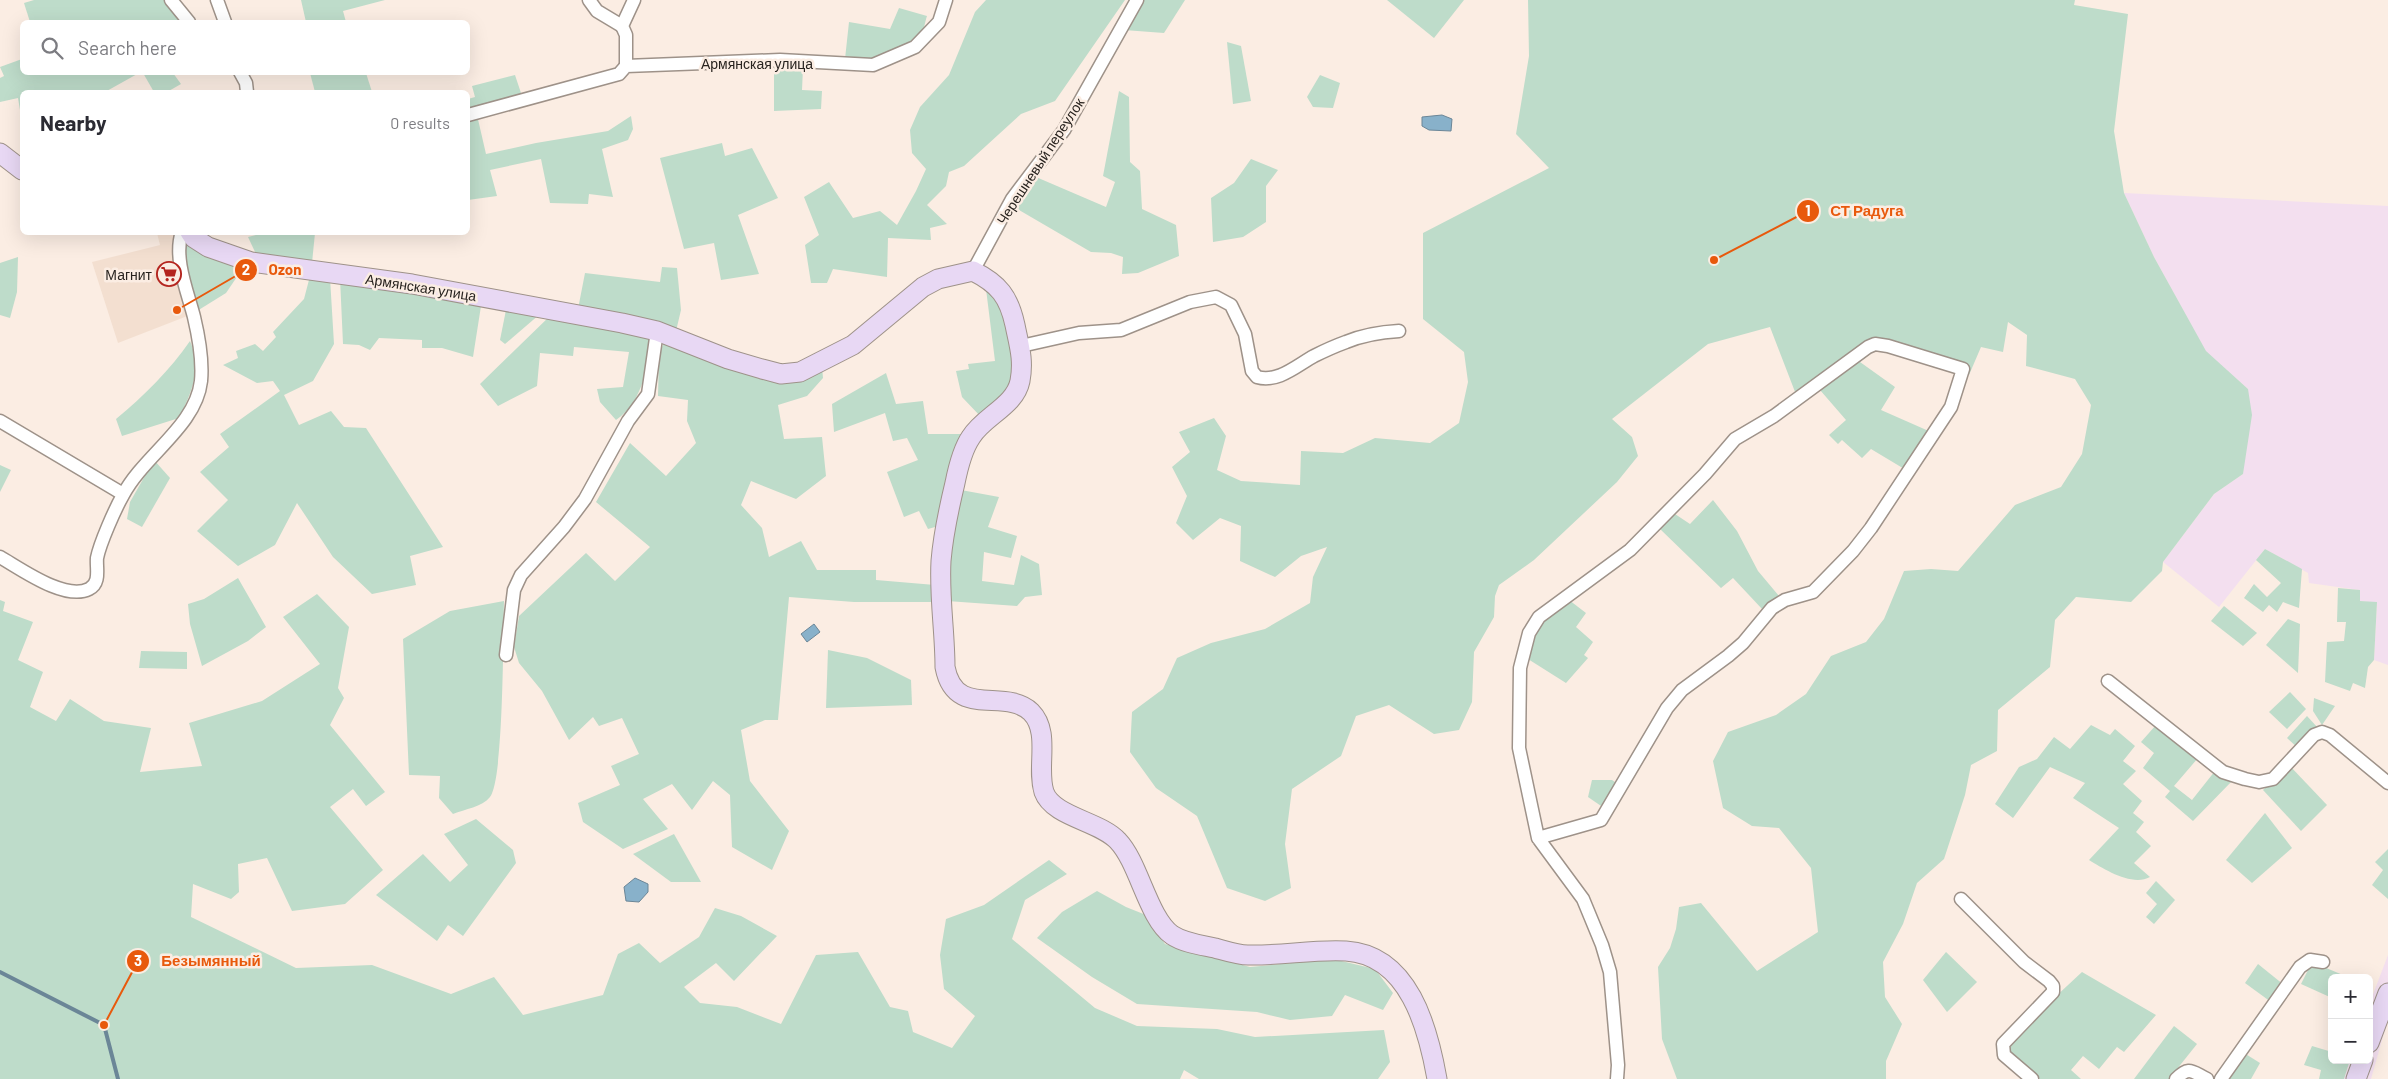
<!DOCTYPE html>
<meta charset="utf-8">
<style>
:root{--surface:#fff;--page:#f7f7f7;--text:#2b2b33;--muted:#7c7c81;--line:#e1e1e2}
body{margin:0;font-family:Barlow,sans-serif;background:var(--page);color:var(--text)}
.controls{position:absolute;right:15px;bottom:15px;display:grid;overflow:hidden;border-radius:8px;box-shadow:0 5px 20px #0002}
.controls button{width:45px;height:45px;display:grid;place-items:center;padding:0;border:0;border-bottom:1px solid var(--line);background:var(--surface);color:var(--text);font:25px sans-serif}
.list{margin:0;padding:0;list-style:none}
h2{display:flex;justify-content:space-between;align-items:center;height:65px;margin:0;padding:0 20px;font-size:21px}
h2 small{font-size:16px;font-weight:400;color:var(--muted)}
.icon{flex:none;width:28px;height:28px;fill:none;stroke:currentColor;stroke-width:2;stroke-linecap:round;stroke-linejoin:round}
.map{position:relative;flex:none;width:2388px;height:1079px;overflow:hidden}
.search{position:absolute;background:var(--surface);box-shadow:0 5px 20px #0002;left:20px;top:20px;width:450px;height:55px;display:flex;align-items:center;gap:12px;box-sizing:border-box;padding:0 18px;border-radius:8px;color:var(--muted);font-size:19px}
.panel{position:absolute;background:var(--surface);box-shadow:0 5px 20px #0002;left:20px;top:90px;width:450px;height:145px;border-radius:8px}
.map>svg:first-child{display:block}
.built{fill:#f3dfd0}
.industrial{fill:#f3dfef}
.green{fill:#bedcca}
.water{fill:#88b1ca;stroke:#6b8697}
.lines{fill:none;stroke-linecap:round;stroke-linejoin:round}
.stream{stroke:#6b8697;stroke-width:4}
.street-casing{stroke:#9e9289;stroke-width:15}
.secondary-casing{stroke:#9e9289;stroke-width:21}
.street{stroke:#fff;stroke-width:12}
.secondary{stroke:#e8d8f4;stroke-width:19}
.labels{text-anchor:middle;dominant-baseline:central;stroke-width:5;stroke-linejoin:round;paint-order:stroke}
.street-label{font-size:14px;fill:#28231f;stroke:#fbede3}
.poi-label{font-size:14px;fill:#28231f;stroke:#fbede3;text-anchor:end}
.leader{fill:none;stroke:#e8590c;stroke-width:2}
.callout-dot{fill:#e8590c;stroke:#fbede3;stroke-width:2}
.mark-label{font-size:15px;text-anchor:middle;font-weight:bold;fill:#fff}
.callout-label{font-size:15px;text-anchor:middle;font-weight:bold;fill:#e8590c;stroke:#fbede3;stroke-width:5;stroke-linejoin:round;paint-order:stroke}
</style>
<div class="map">
<svg width="2388" height="1079" viewBox="0 0 2388 1079">
<rect width="100%" height="100%" fill="#fbede3"/>
<!-- built -->
<path class="built" d="M 157,233 L 177,233 L 190,315 L 118,343 L 92,262 L 160,245 Z"/>
<!-- industrial -->
<g class="industrial">
<path d="M 2124,193 L 2388,206 L 2388,665 L 2374,660 L 2377,603 L 2359,601 L 2359,590 L 2309,583 L 2308,573 L 2265,549 L 2219,607 L 2163,562 L 2214,494 L 2243,474 L 2248,389 L 2206,352 L 2154,257 Z"/>
<path d="M 2388,955 L 2388,1019 L 2371,1079 L 2344,1079 L 2350,1060 L 2369,1060 L 2369,1005 Z"/>
</g>
<!-- green -->
<g class="green">
<path d="M 34,0 L 164,0 L 182,22 L 30,22 L 24,3 Z"/>
<path d="M 301,0 L 385,0 L 343,11 L 346,22 L 306,22 Z"/>
<path d="M 986,0 L 1125,0 L 1055,101 L 1021,114 L 964,166 L 949,172 L 946,186 L 927,205 L 947,224 L 930,228 L 931,240 L 888,238 L 887,277 L 833,269 L 827,283 L 811,283 L 805,245 L 819,235 L 804,197 L 829,182 L 853,218 L 880,211 L 897,225 L 916,191 L 926,169 L 912,153 L 910,130 L 920,107 L 949,75 L 975,12 Z"/>
<path d="M 1142,0 L 1185,0 L 1164,33 L 1124,30 Z"/>
<path d="M 1387,0 L 1464,0 L 1434,38 Z"/>
<path d="M 1528,0 L 2075,0 L 2074,5 L 2128,14 L 2114,131 L 2124,193 L 2154,257 L 2206,351 L 2248,389 L 2252,415 L 2243,474 L 2214,494 L 2163,562 L 2162,571 L 2131,602 L 2076,597 L 2055,620 L 2050,667 L 1998,710 L 1997,751 L 1971,765 L 1965,795 L 1944,859 L 1917,883 L 1903,924 L 1883,962 L 1885,997 L 1902,1024 L 1886,1061 L 1886,1079 L 1677,1079 L 1662,1039 L 1658,967 L 1670,948 L 1676,929 L 1679,907 L 1701,903 L 1757,971 L 1818,932 L 1811,868 L 1779,828 L 1752,826 L 1723,808 L 1713,761 L 1728,732 L 1776,715 L 1806,694 L 1831,656 L 1866,642 L 1884,619 L 1904,571 L 1931,569 L 1958,571 L 2015,505 L 2061,487 L 2082,454 L 2091,405 L 2075,379 L 2026,366 L 2027,335 L 2008,322 L 2003,352 L 1981,347 L 1969,375 L 1886,351 L 1873,352 L 1860,362 L 1895,387 L 1881,410 L 1931,432 L 1906,470 L 1871,449 L 1862,458 L 1842,440 L 1838,444 L 1829,435 L 1846,420 L 1820,390 L 1797,397 L 1770,327 L 1708,344 L 1612,419 L 1632,437 L 1638,456 L 1617,482 L 1534,560 L 1499,585 L 1495,596 L 1494,617 L 1474,652 L 1472,702 L 1459,730 L 1434,734 L 1389,705 L 1356,716 L 1341,756 L 1292,789 L 1285,844 L 1291,888 L 1265,901 L 1227,888 L 1197,816 L 1156,788 L 1130,752 L 1132,712 L 1163,689 L 1177,658 L 1211,643 L 1265,629 L 1310,603 L 1313,577 L 1327,547 L 1301,556 L 1275,577 L 1240,561 L 1241,526 L 1220,518 L 1193,540 L 1176,523 L 1187,496 L 1172,467 L 1190,452 L 1179,432 L 1214,418 L 1226,436 L 1217,470 L 1241,481 L 1300,485 L 1301,451 L 1343,453 L 1375,438 L 1430,443 L 1459,423 L 1468,382 L 1464,352 L 1423,319 L 1423,233 L 1549,168 L 1516,134 L 1529,56 Z"/>
<path d="M 899,8 L 927,16 C 925,22 924,30 921,35 C 904,61 873,60 845,59 L 849,22 L 890,29 Z"/>
<path d="M 1227,42 L 1241,46 L 1251,101 L 1233,104 Z"/>
<path d="M 22,59 L 22,72 L 139,73 L 105,92 L 22,92 L 22,122 L 18,98 L 0,102 L 0,78 L 4,76 L 0,67 Z"/>
<path d="M 774,68 L 803,68 L 802,90 L 822,91 L 821,109 L 774,111 Z"/>
<path d="M 143,73 L 173,73 L 181,84 L 167,92 L 154,92 Z"/>
<path d="M 310,73 L 366,73 L 372,92 L 315,92 Z"/>
<path d="M 515,75 L 522,96 L 468,111 L 468,99 L 475,97 L 472,86 Z"/>
<path d="M 1320,75 L 1340,83 L 1333,108 L 1313,107 L 1307,97 Z"/>
<path d="M 1119,91 L 1129,97 L 1130,162 L 1140,171 L 1142,209 L 1176,225 L 1179,256 L 1138,273 L 1122,274 L 1123,257 L 1111,253 L 1091,252 L 1014,207 L 1036,177 L 1106,207 L 1115,182 L 1103,176 Z"/>
<path d="M 477,115 L 486,154 L 536,143 L 608,131 L 631,116 L 633,129 L 628,140 L 602,149 L 613,197 L 589,194 L 588,204 L 550,203 L 541,159 L 490,170 L 497,196 L 468,200 L 468,118 Z"/>
<path d="M 722,143 L 725,156 L 752,148 L 778,198 L 738,215 L 759,274 L 721,280 L 714,243 L 684,249 L 660,158 Z"/>
<path d="M 1251,159 L 1278,170 L 1266,186 L 1266,222 L 1243,237 L 1213,242 L 1211,198 L 1234,183 Z"/>
<path d="M 184,233 L 245,265 L 226,293 L 197,311 L 182,256 Z"/>
<path d="M 264,233 L 315,233 L 312,263 L 256,254 L 248,237 Z"/>
<path d="M 18,257 L 17,292 L 10,318 L 0,315 L 0,263 Z"/>
<path d="M 662,267 L 677,268 L 681,310 L 676,331 L 578,309 L 585,273 L 660,282 Z"/>
<path d="M 310,276 L 330,278 L 334,344 L 313,381 L 284,395 L 299,425 L 331,411 L 344,427 L 366,428 L 443,547 L 410,556 L 416,585 L 372,594 L 333,557 L 297,503 L 275,545 L 238,566 L 197,531 L 228,500 L 200,472 L 229,447 L 220,434 L 280,391 L 273,381 L 257,383 L 223,365 L 238,358 L 236,351 L 255,344 L 263,351 L 276,337 L 273,332 L 304,299 Z"/>
<path d="M 340,278 L 481,306 L 473,357 L 442,348 L 422,348 L 422,340 L 379,338 L 370,350 L 359,345 L 343,344 Z"/>
<path d="M 985,281 L 1000,299 L 1011,333 L 1015,383 L 982,418 L 962,397 L 956,371 L 969,369 L 968,364 L 995,361 Z"/>
<path d="M 507,305 L 540,314 L 505,344 L 500,340 Z"/>
<path d="M 552,314 L 654,334 C 647,365 644,401 616,420 L 600,402 L 597,389 L 623,387 L 629,352 L 574,347 L 573,356 L 540,353 L 537,386 L 498,406 L 480,384 Z"/>
<path d="M 190,341 C 202,369 192,392 179,418 L 122,436 L 116,419 C 144,396 170,370 190,341 Z"/>
<path d="M 665,341 L 730,369 L 822,367 L 823,378 L 807,396 L 778,405 L 784,439 L 822,437 L 826,476 L 796,499 L 751,481 L 741,505 L 762,528 L 769,557 L 801,541 L 817,570 L 876,570 L 876,580 L 935,585 L 932,602 L 854,602 L 789,597 L 778,720 L 765,720 L 741,730 L 750,781 L 789,831 L 772,870 L 732,847 L 730,795 L 713,781 L 692,810 L 672,784 L 643,799 L 668,829 L 623,849 L 583,822 L 578,803 L 620,785 L 611,766 L 639,754 L 622,718 L 599,726 L 593,717 L 569,740 L 542,691 L 519,663 L 514,647 L 519,616 L 586,553 L 615,581 L 650,547 L 596,502 L 630,443 L 666,476 L 696,443 L 687,421 L 688,400 L 658,396 L 659,353 Z"/>
<path d="M 886,373 L 896,404 L 923,401 L 928,434 L 969,434 L 942,525 L 928,529 L 919,511 L 904,517 L 887,472 L 918,460 L 907,438 L 893,441 L 885,413 L 834,432 L 832,404 Z"/>
<path d="M 154,460 L 170,478 L 142,527 L 127,519 L 130,502 Z"/>
<path d="M 0,465 L 11,470 L 0,492 Z"/>
<path d="M 961,490 L 999,497 L 988,527 L 1017,536 L 1011,558 L 984,552 L 982,581 L 1014,585 L 1021,555 L 1039,564 L 1042,595 L 1025,597 L 1017,606 L 947,601 L 948,563 Z"/>
<path d="M 1713,500 L 1737,531 L 1758,571 L 1779,596 L 1763,610 L 1733,578 L 1721,588 L 1660,529 L 1675,514 L 1690,524 Z"/>
<path d="M 2265,549 L 2302,569 L 2299,608 L 2283,602 L 2277,612 L 2269,605 L 2263,612 L 2244,598 L 2254,584 L 2267,597 L 2281,583 L 2256,560 Z"/>
<path d="M 238,578 L 266,627 L 248,641 L 202,666 L 190,624 L 188,604 L 204,599 Z"/>
<path d="M 2338,588 L 2360,590 L 2360,601 L 2377,602 L 2374,660 L 2368,667 L 2365,688 L 2353,683 L 2350,691 L 2325,682 L 2327,642 L 2344,641 L 2346,622 L 2337,622 Z"/>
<path d="M 317,594 L 349,627 L 338,688 L 344,698 L 330,725 L 385,792 L 366,806 L 353,789 L 330,807 L 383,870 L 345,904 L 292,911 L 267,858 L 238,864 L 239,892 L 231,899 L 193,884 L 191,917 L 296,968 L 372,965 L 451,994 L 494,977 L 523,1015 L 603,995 L 618,954 L 639,943 L 660,963 L 699,937 L 715,908 L 741,916 L 777,936 L 734,981 L 716,963 L 684,987 L 700,1003 L 737,1007 L 781,1024 L 816,955 L 858,952 L 890,1007 L 908,1011 L 913,1032 L 952,1048 L 975,1016 L 944,989 L 940,955 L 946,919 L 984,905 L 1049,860 L 1067,874 L 1025,900 L 1012,939 L 1095,1008 L 1137,1026 L 1217,1029 L 1255,1037 L 1384,1030 L 1390,1062 L 1378,1079 L 1199,1079 L 1184,1070 L 1180,1079 L 0,1079 L 0,600 L 5,602 L 3,611 L 33,622 L 18,660 L 43,672 L 30,707 L 56,721 L 70,699 L 104,721 L 151,728 L 140,772 L 202,766 L 189,723 L 262,701 L 320,664 L 283,617 Z"/>
<path d="M 1569,600 L 1586,613 L 1576,627 L 1593,642 L 1584,655 L 1588,658 L 1566,683 L 1528,659 C 1535,625 1544,621 1569,600 Z"/>
<path d="M 504,601 C 503,633 504,779 490,797 C 482,807 465,809 453,814 L 439,798 L 440,776 L 409,775 L 403,639 L 450,611 Z"/>
<path d="M 2224,606 L 2257,633 L 2243,646 L 2211,621 Z"/>
<path d="M 2288,619 L 2300,624 L 2298,673 L 2266,645 Z"/>
<path d="M 828,650 L 867,658 L 911,680 L 912,705 L 826,708 Z"/>
<path d="M 141,651 L 187,652 L 187,669 L 139,668 Z"/>
<path d="M 2290,692 L 2306,709 L 2287,729 L 2269,712 Z"/>
<path d="M 2314,698 L 2335,706 L 2322,725 L 2313,711 Z"/>
<path d="M 2307,716 L 2318,728 L 2299,749 L 2287,738 Z"/>
<path d="M 2091,725 L 2110,735 L 2115,729 L 2135,746 L 2123,761 L 2136,771 L 2123,784 L 2142,801 L 2133,813 L 2144,822 L 2136,832 L 2151,846 L 2134,863 L 2150,877 C 2132,887 2104,869 2089,860 L 2119,828 L 2073,798 L 2085,783 L 2050,767 L 2013,818 L 1995,804 L 2019,767 L 2037,759 L 2054,737 L 2070,749 Z"/>
<path d="M 2156,725 L 2198,758 L 2174,786 L 2192,800 L 2215,771 L 2233,780 L 2193,821 L 2165,797 L 2170,791 L 2143,768 L 2154,753 L 2141,742 Z"/>
<path d="M 2289,765 L 2327,805 L 2301,831 L 2263,790 Z"/>
<path d="M 1592,780 L 1612,780 L 1618,784 L 1604,808 L 1588,797 Z"/>
<path d="M 2265,813 L 2292,848 L 2252,883 L 2226,860 Z"/>
<path d="M 476,819 L 513,850 L 516,863 L 463,936 L 448,925 L 437,941 L 376,895 L 423,854 L 450,882 L 468,865 L 444,834 Z"/>
<path d="M 674,834 L 701,882 L 671,882 L 633,854 Z"/>
<path d="M 2388,849 L 2388,899 L 2372,885 L 2383,870 L 2375,862 Z"/>
<path d="M 2156,881 L 2175,900 L 2154,924 L 2146,917 L 2157,904 L 2146,893 Z"/>
<path d="M 1097,891 L 1126,907 L 1146,915 L 1165,944 L 1250,967 L 1333,959 L 1375,969 L 1393,993 L 1383,1010 L 1345,995 L 1332,1016 L 1290,1020 L 1257,1012 L 1137,1004 L 1092,977 L 1037,938 L 1062,912 Z"/>
<path d="M 1946,952 L 1977,982 L 1947,1012 L 1923,980 Z"/>
<path d="M 2312,962 L 2350,978 L 2332,978 L 2332,998 L 2301,984 Z"/>
<path d="M 2258,964 L 2284,985 L 2271,1002 L 2245,983 Z"/>
<path d="M 2082,972 L 2156,1015 L 2124,1052 L 2117,1047 L 2099,1069 L 2083,1056 L 2071,1070 L 2081,1079 L 2040,1079 L 2009,1052 L 2009,1040 Z"/>
<path d="M 2174,1026 L 2197,1044 L 2169,1079 L 2134,1079 Z"/>
<path d="M 2312,1046 L 2332,1052 L 2332,1060 L 2350,1060 L 2344,1079 L 2319,1079 L 2321,1070 L 2304,1065 Z"/>
<path d="M 2244,1053 L 2260,1063 L 2251,1079 L 2225,1079 Z"/>
</g>
<!-- water -->
<g class="water">
<path d="M 1442,115 L 1452,119 L 1451,131 L 1429,130 L 1422,126 L 1422,117 Z"/>
<path d="M 814,624 L 820,632 L 807,642 L 801,634 Z"/>
<path d="M 635,878 L 648,884 L 648,892 L 639,902 L 626,901 L 624,887 Z"/>
</g>
<g class="lines">
<!-- stream -->
<path class="stream" d="M 0,972 L 104,1025 L 118,1079"/>
<defs>
<g id="street">
<path d="M 171,0 L 189,22"/>
<path d="M 217,0 L 225,22"/>
<path d="M 589,0 L 597,11 L 622,26"/>
<path d="M 626,66 L 626,35 L 622,26 L 634,0"/>
<path d="M 240,72 L 246,83 L 247,92"/>
<path d="M 468,115 L 619,74 L 626,66 L 780,60 L 873,65 L 915,47 L 939,22 L 946,0"/>
<path d="M 973,271 L 1012,199 L 1064,130 L 1137,0"/>
<path d="M 1021,346 L 1079,333 L 1121,330 L 1190,302 L 1216,297 L 1231,305 L 1245,334 L 1252,371 L 1257,377 C 1278,383 1296,366 1314,356 C 1324,351 1335,346 1346,342 C 1363,335 1381,332 1399,331"/>
<path d="M 0,421 L 123,494"/>
<path d="M 0,557 C 21,569 65,601 89,589 C 101,583 96,568 97,558 C 100,543 115,509 123,495 C 144,455 196,426 201,381 C 203,360 199,338 194,317 C 188,293 173,258 182,232"/>
<path d="M 506,655 L 514,590 L 521,575 L 564,527 L 585,499 L 628,421 L 648,394 L 657,331"/>
<path d="M 2108,681 L 2223,772 L 2245,779 L 2259,782 L 2273,779 L 2314,735 L 2322,732 L 2330,735 L 2388,783"/>
<path d="M 1538,838 L 1601,820 L 1667,708 L 1682,690 L 1728,656 L 1743,643 L 1772,608 L 1785,600 L 1813,592 L 1853,551 L 1871,528 L 1951,407 L 1963,369 L 1888,346 L 1875,344 L 1868,347 L 1774,416 L 1735,439 L 1705,474 L 1630,550 L 1539,617 L 1529,633 L 1520,668 L 1519,748 L 1538,838 L 1583,899 L 1602,945 L 1610,972 L 1618,1065 L 1617,1079"/>
<path d="M 1961,899 L 2024,962 L 2049,981 L 2053,986 L 2053,992 L 2003,1044 L 2004,1055 L 2032,1079"/>
<path d="M 2176,1079 C 2190,1065 2192,1072 2207,1079"/>
<path d="M 2221,1079 L 2300,967 L 2310,960 L 2323,962"/>
</g>
<g id="secondary">
<path d="M 0,153 L 22,170"/>
<path d="M 190,232 L 194,238 L 208,247 L 251,262 L 412,284 L 622,323 L 657,331 L 728,359 L 762,369 L 781,374 L 800,372 L 853,345 L 923,287 L 938,279 L 973,271 C 999,284 1009,297 1015,325 C 1019,345 1024,360 1020,381 C 1015,406 984,416 971,437 C 962,450 958,468 955,483 C 949,508 943,536 941,561 C 939,597 945,632 945,667 C 955,720 1005,687 1031,712 C 1051,732 1036,767 1044,792 C 1053,817 1100,821 1118,841 C 1139,863 1148,918 1172,935 C 1184,943 1201,945 1215,948 C 1226,951 1238,955 1248,955 C 1281,956 1314,949 1346,951 C 1409,955 1428,1028 1437,1079"/>
<path d="M 2369,1043 L 2388,993"/>
<path d="M 2356,1079 L 2363,1060"/>
</g>
</defs>
<!-- street casing -->
<use href="#street" class="street-casing"/>
<!-- secondary casing -->
<use href="#secondary" class="secondary-casing"/>
<!-- street -->
<use href="#street" class="street"/>
<!-- secondary -->
<use href="#secondary" class="secondary"/>
</g>
<!-- icons -->
<defs>
<symbol id="supermarket-ring" viewBox="-11 -11 22 22"><circle r="9.5" fill="#fbede3" stroke="#b4251f" stroke-width="1.5"/><path d="M-6-5.5h2.5l.6 2H6L4.5 2H-2.5L-4.4-4H-6ZM-1.5 3.2a1.3 1.3 0 1 0 .1 0ZM3 3.2a1.3 1.3 0 1 0 .1 0Z" fill="#b4251f"/></symbol>
</defs>
<g fill-rule="evenodd">
<use href="#supermarket-ring" x="155" y="260" width="28" height="28"/>
</g>
<g class="labels">
<!-- street labels -->
<g class="street-label">
<text x="757" y="63">Армянская улица</text>
<text transform="translate(1040 161) rotate(-57)">Черешневый переулок</text>
<text transform="translate(421 287) rotate(9)">Армянская улица</text>
</g>
<!-- poi labels -->
<g class="poi-label">
<text x="152" y="274">Магнит</text>
</g>
</g>
<!-- callouts -->
<path class="leader" d="M1714 260L1808 211M177 310L246 270M104 1025L138 961"/>
<g class="callout-dot">
<circle cx="1714" cy="260" r="5"/>
<circle cx="177" cy="310" r="5"/>
<circle cx="104" cy="1025" r="5"/>
<circle cx="1808" cy="211" r="12"/>
<circle cx="246" cy="270" r="12"/>
<circle cx="138" cy="961" r="12"/>
</g>
<g class="mark-label">
<text x="1808" y="216">1</text>
<text x="246" y="275">2</text>
<text x="138" y="966">3</text>
</g>
<g class="callout-label">
<text x="1867" y="216">СТ Радуга</text>
<text x="285" y="275">Ozon</text>
<text x="211" y="966">Безымянный</text>
</g>
</svg>
<div class="controls">
<button>+</button>
<button>−</button>
</div>
<div class="search"><svg class="icon" aria-label="search" viewBox="0 0 24 24"><circle cx="10" cy="10" r="6"/><path d="M15 15l6 6"/></svg>Search here</div>
<section class="panel">
<h2>Nearby<small>0 results</small></h2>
<ul class="list">
</ul>
</section>
</div>
